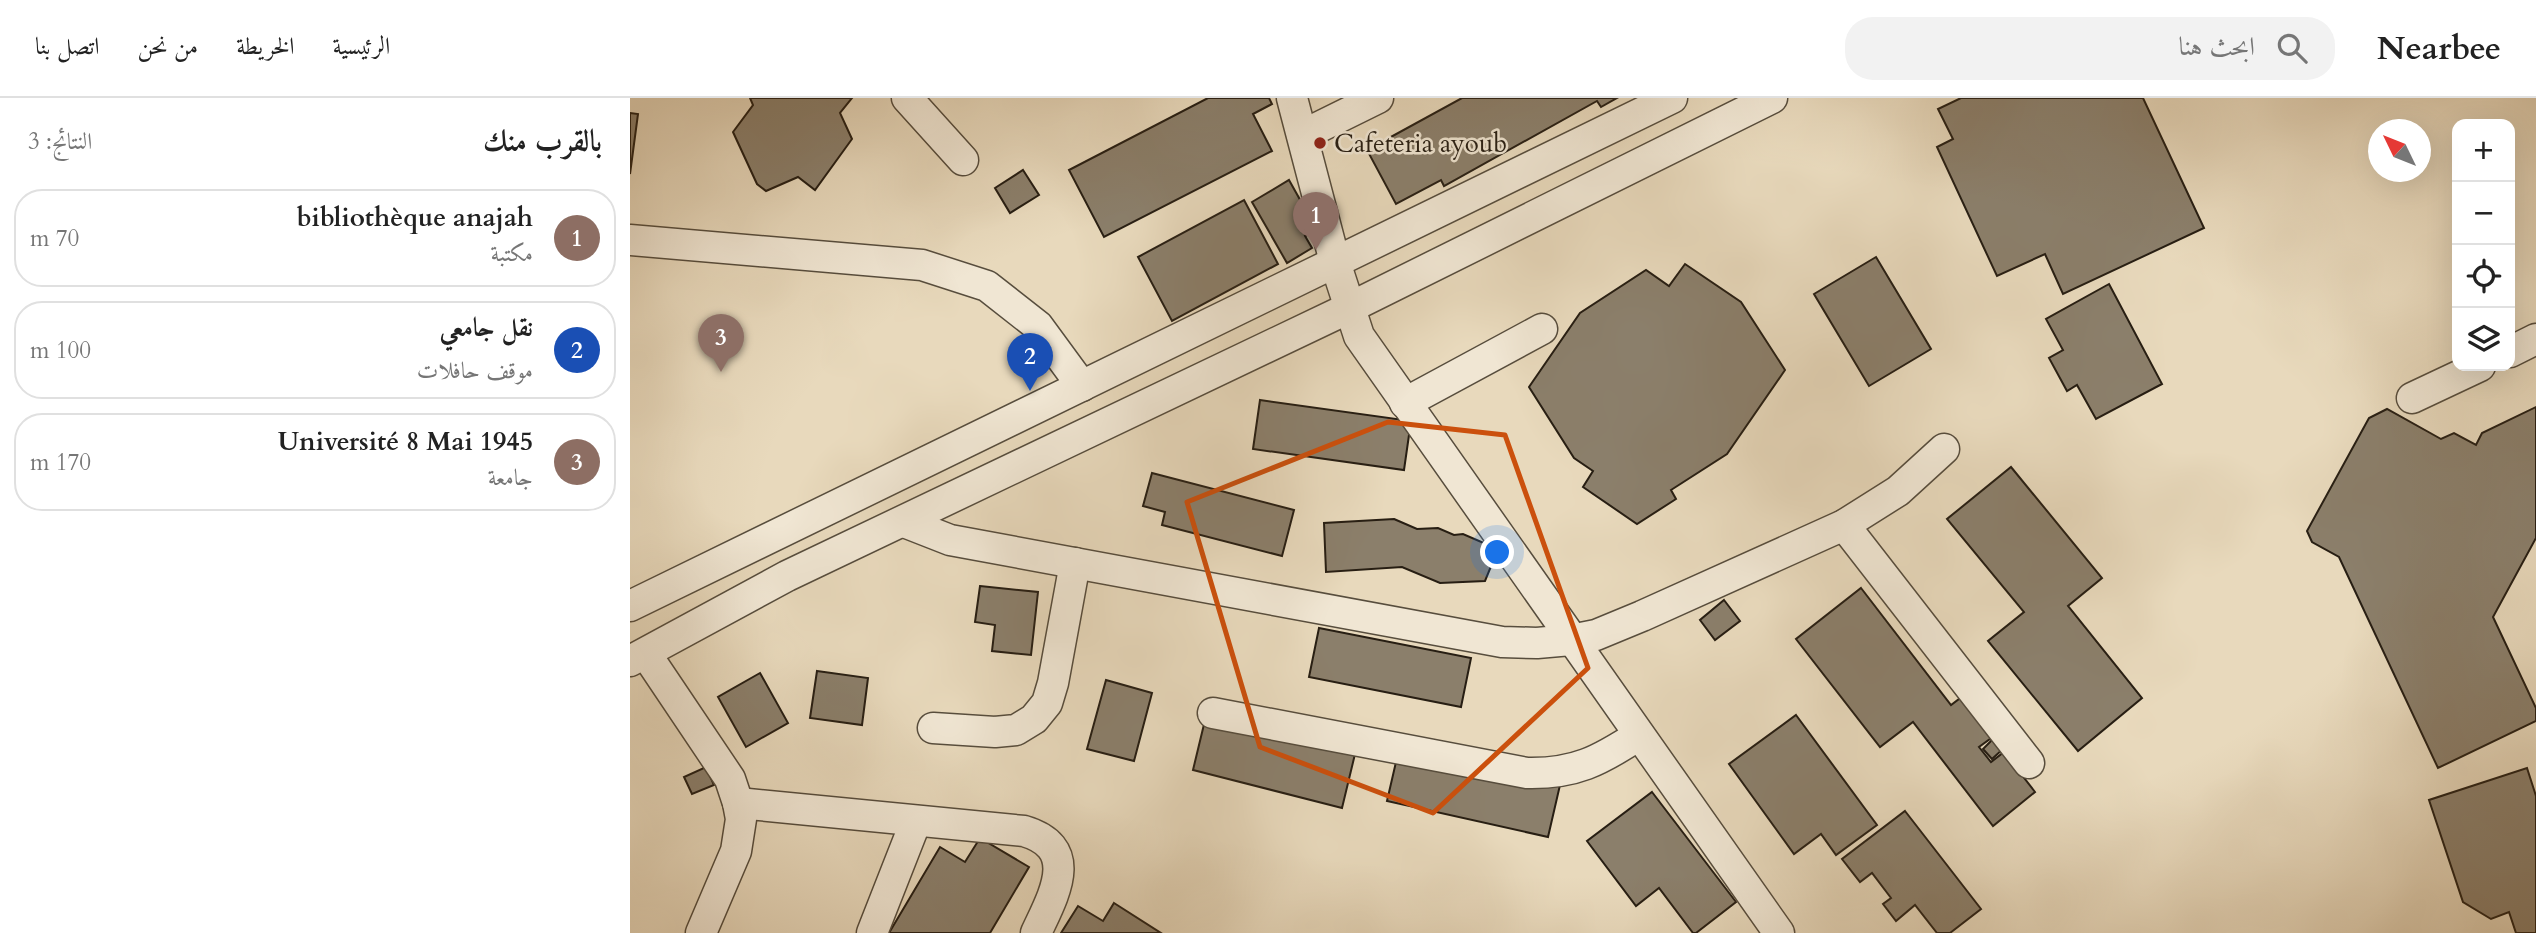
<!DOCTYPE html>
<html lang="ar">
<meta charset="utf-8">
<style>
:root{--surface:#fff;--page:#f2f2f2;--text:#222;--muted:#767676;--line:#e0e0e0;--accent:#8f2418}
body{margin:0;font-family:Cardo,Amiri,serif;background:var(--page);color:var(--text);direction:rtl}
.controls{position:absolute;right:21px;top:21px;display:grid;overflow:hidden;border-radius:14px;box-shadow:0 7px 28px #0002}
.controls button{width:63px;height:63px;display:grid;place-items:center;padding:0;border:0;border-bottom:2px solid var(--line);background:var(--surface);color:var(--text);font:35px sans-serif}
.compass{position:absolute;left:1738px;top:21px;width:63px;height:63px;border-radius:50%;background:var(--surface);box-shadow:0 7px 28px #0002;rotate:313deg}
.you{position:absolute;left:868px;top:455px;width:24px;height:24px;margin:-18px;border:5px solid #fff;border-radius:50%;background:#1a73e8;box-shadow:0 0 0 10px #1a73e833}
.badge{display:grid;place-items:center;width:46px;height:46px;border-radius:50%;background:var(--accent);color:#fff;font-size:23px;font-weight:700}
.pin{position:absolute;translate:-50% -58px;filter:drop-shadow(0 2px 4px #0008)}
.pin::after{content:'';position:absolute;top:37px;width:24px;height:21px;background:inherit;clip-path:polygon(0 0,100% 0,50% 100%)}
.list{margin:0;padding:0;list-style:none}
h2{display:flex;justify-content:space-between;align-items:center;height:91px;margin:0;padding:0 28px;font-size:30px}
h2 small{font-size:23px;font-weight:400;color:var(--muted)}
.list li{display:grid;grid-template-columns:46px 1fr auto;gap:21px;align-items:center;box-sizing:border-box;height:98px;margin:0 14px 14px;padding:0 14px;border:2px solid var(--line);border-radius:28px}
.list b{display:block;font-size:26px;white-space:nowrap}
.list p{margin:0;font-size:23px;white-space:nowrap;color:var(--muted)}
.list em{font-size:23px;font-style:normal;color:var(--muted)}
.icon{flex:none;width:38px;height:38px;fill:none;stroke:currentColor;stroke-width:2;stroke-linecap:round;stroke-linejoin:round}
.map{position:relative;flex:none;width:1906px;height:835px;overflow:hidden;direction:ltr}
header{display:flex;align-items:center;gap:42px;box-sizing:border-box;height:98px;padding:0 35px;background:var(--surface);border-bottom:2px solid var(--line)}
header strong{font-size:33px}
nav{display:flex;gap:38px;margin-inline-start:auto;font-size:24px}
.search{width:490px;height:63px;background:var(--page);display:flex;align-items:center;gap:18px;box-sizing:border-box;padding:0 24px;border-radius:28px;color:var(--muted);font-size:26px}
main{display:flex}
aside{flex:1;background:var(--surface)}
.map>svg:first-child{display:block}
.building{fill:#8b7f6b;stroke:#271e13;stroke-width:2}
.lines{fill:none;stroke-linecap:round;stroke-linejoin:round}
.minor-casing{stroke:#574d3d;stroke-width:33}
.minor{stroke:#f0e6d3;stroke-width:30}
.marked{fill:none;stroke:#cb500d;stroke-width:5;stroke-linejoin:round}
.poi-dot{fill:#8f2418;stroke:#f0e6d3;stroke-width:2.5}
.labels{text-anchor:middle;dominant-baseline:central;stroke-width:5;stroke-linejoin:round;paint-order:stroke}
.poi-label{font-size:26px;fill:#271e13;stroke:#f0e6d3;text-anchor:start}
</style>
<header>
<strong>Nearbee</strong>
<div class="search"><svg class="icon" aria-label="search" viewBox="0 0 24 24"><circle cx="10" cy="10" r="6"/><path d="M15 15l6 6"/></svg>ابحث هنا</div>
<nav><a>الرئيسية</a><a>الخريطة</a><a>من نحن</a><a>اتصل بنا</a></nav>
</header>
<main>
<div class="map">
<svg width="1906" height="835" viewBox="0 0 1906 835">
<rect width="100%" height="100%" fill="#e8d9bc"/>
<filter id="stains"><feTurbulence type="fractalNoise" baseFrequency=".00286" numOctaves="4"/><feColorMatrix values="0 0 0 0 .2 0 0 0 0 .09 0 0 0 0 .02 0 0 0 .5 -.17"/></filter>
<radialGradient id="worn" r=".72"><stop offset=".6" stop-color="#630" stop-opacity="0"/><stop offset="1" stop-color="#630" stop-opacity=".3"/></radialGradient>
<!-- building -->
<g class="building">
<path d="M 120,0 L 222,0 L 210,15 L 222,41 L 185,92 L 168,79 L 136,93 L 127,86 L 103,34 L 123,7 Z"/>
<path d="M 578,0 L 639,0 L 642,6 L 623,16 L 642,53 L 474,139 L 439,72 Z"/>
<path d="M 832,0 L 987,0 L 971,9 L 967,3 L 814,88 L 811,82 L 766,106 L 737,52 Z"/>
<path d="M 1331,0 L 1513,0 L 1574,130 L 1433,196 L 1415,156 L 1367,178 L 1307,49 L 1323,41 L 1308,11 Z"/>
<path d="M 0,15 L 8,16 L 0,76 Z"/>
<path d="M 393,72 L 409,97 L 380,115 L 365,90 Z"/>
<path d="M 659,82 L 673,107 L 683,101 L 697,126 L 675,138 L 682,150 L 657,165 L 622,104 Z"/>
<path d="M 614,102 L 648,166 L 542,223 L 508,159 Z"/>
<path d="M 1246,159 L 1301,251 L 1239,288 L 1184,196 Z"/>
<path d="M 1055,166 L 1111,204 L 1155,272 L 1097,356 L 1041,392 L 1046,401 L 1007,426 L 953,389 L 963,373 L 944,360 L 899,289 L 950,215 L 1016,172 L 1039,188 Z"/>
<path d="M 1479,186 L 1532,286 L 1466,321 L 1447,287 L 1437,293 L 1419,260 L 1433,252 L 1416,221 Z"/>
<path d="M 630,302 L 781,323 L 774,372 L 623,351 Z"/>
<path d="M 1906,309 L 1906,440 L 1863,519 L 1906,610 L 1906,623 L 1808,670 L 1709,459 L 1682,444 L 1677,433 L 1739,320 L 1757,311 L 1811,341 L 1824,335 L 1846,347 L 1852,335 Z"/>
<path d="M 1381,369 L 1472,480 L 1438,508 L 1512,600 L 1448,653 L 1358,543 L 1394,514 L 1317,421 Z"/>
<path d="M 522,375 L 664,412 L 652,458 L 532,427 L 535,414 L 513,408 Z"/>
<path d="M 764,421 L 787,431 L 808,430 L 824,437 L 833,436 L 863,449 L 864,461 L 855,483 L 810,485 L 772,469 L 696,474 L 694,425 Z"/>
<path d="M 350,488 L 408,494 L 401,557 L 362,553 L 365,527 L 345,524 Z"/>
<path d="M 1231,490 L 1321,607 L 1333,598 L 1364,638 L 1349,649 L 1361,664 L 1374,654 L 1405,694 L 1363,728 L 1283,624 L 1250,649 L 1166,541 Z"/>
<path d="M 1094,502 L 1110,523 L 1085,542 L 1070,522 Z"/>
<path d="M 689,530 L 841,560 L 831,609 L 679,579 Z"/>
<path d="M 187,573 L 238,580 L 232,627 L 180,620 Z"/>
<path d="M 130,575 L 158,625 L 116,649 L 88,599 Z"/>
<path d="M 476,582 L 522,595 L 504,663 L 457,651 Z"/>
<path d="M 1166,617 L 1247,727 L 1206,757 L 1191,736 L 1164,756 L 1099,666 Z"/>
<path d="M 576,618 L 725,656 L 712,710 L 563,672 Z"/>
<path d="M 1364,640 L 1374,650 L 1362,661 L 1353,651 Z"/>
<path d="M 769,651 L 930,687 L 918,739 L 757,703 Z"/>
<path d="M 76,669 L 84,687 L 62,696 L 54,679 Z"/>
<path d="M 1897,670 L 1906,698 L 1906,835 L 1886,835 L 1879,814 L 1861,821 L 1833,804 L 1799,702 Z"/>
<path d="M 1022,694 L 1106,804 L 1066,835 L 1063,835 L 1029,790 L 1006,808 L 957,743 Z"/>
<path d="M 1275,713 L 1351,811 L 1320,835 L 1307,835 L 1285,807 L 1266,823 L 1253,806 L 1261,800 L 1242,775 L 1230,784 L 1212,761 Z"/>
<path d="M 350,740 L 399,769 L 360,835 L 259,835 L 310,749 L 335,764 Z"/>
<path d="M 484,805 L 531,835 L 431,835 L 448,808 L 473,823 Z"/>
</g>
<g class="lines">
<defs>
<g id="minor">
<path d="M 277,0 L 333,62"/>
<path d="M 662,0 L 705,164 L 729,238 L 1149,835"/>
<path d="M 673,37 L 748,0"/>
<path d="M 0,142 L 292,167 L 357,188 L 408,228 L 452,288"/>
<path d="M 1880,254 L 1906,241"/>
<path d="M 1782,300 L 1850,268"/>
<path d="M 775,305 L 912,231"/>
<path d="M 274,424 L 320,442 L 872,544 L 907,545 L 941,542 L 966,537 L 1012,518 L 1214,427 L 1268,393 L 1314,351"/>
<path d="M 1214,427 L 1399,665"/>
<path d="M 0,508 L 1042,0"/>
<path d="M 16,556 L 100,681 L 108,705 L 111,721 L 106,753 L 71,835"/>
<path d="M 0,563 L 157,478 L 719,210 L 1142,0"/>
<path d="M 583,615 L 897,675 C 945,676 969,663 1009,637"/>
<path d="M 303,630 L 365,634 L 386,632 L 404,621 L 417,605 L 423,585 L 445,465"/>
<path d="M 108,705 L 394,733 C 452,750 423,798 406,835"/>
<path d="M 242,835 L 286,723"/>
</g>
</defs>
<!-- minor casing -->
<use href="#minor" class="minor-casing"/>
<!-- minor -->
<use href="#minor" class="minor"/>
</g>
<!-- marked area -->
<path class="marked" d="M 758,324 L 875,337 L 958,570 L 803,715 L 630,649 L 557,404 Z"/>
<!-- markers -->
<circle class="poi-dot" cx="690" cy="45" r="7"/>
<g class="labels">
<!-- poi labels -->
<g class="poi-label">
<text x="704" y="45">Cafeteria ayoub</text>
</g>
</g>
<rect width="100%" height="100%" filter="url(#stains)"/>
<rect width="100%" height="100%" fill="url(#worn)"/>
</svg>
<div class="controls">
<button>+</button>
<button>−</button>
<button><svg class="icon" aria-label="locate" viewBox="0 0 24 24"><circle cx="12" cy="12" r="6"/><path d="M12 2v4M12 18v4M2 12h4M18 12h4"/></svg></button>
<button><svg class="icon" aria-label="layers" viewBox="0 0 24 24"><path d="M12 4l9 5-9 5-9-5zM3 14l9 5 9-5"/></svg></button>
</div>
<svg class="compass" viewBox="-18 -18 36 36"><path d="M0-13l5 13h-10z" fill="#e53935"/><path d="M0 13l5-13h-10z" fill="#767676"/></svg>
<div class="you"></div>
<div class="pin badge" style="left:686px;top:152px;background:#8d6e63">1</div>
<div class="pin badge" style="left:400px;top:293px;background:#1a4fb4">2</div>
<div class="pin badge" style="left:91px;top:274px;background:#8d6e63">3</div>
</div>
<aside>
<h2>بالقرب منك<small>النتائج: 3</small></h2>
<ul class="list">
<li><span class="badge" style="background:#8d6e63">1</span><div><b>bibliothèque anajah</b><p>مكتبة</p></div><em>70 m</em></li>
<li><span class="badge" style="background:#1a4fb4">2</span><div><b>نقل جامعي</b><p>موقف حافلات</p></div><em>100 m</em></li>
<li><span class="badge" style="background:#8d6e63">3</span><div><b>Université 8 Mai 1945</b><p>جامعة</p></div><em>170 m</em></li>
</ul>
</aside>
</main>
